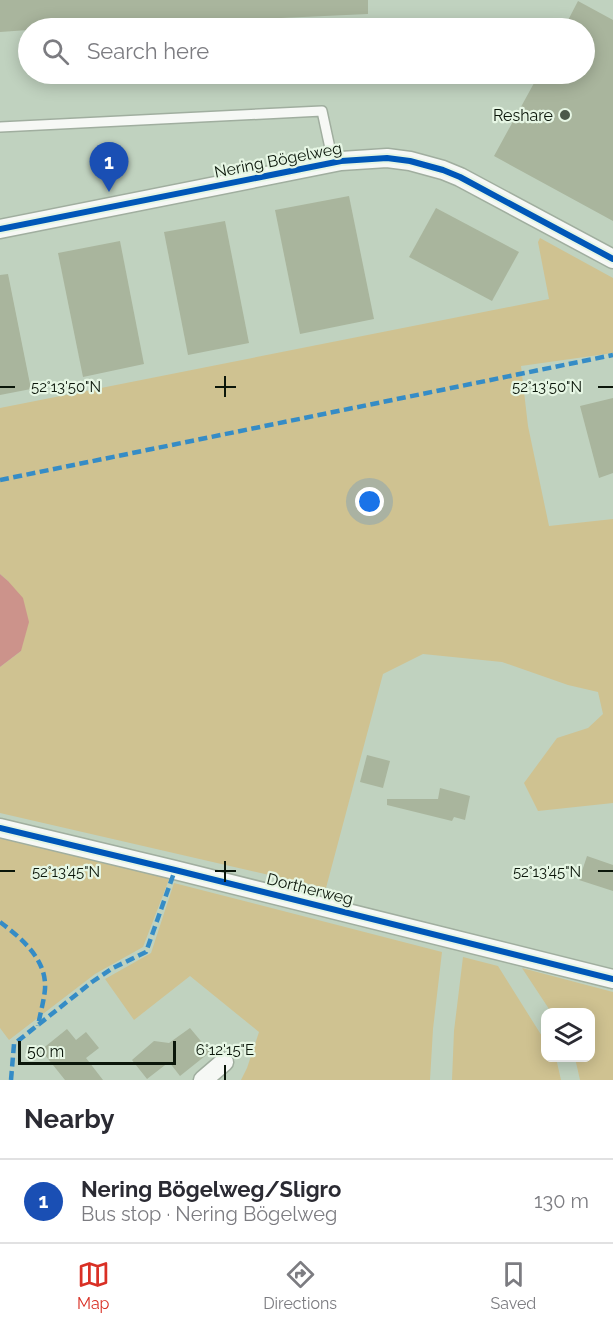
<!DOCTYPE html>
<meta charset="utf-8">
<style>
:root{--surface:#fff;--page:#f7f7f7;--text:#2b2b33;--muted:#7c7c81;--line:#e1e1e2;--accent:#d93025}
body{margin:0;font-family:Raleway,sans-serif;background:var(--page);color:var(--text)}
.controls{position:absolute;right:18px;bottom:18px;display:grid;overflow:hidden;border-radius:12px;box-shadow:0 3px 15px #0003}
.controls button{width:54px;height:54px;display:grid;place-items:center;padding:0;border:0;border-bottom:2px solid var(--line);background:var(--surface);color:var(--text);font:30px sans-serif}
.scale{position:absolute;left:18px;bottom:15px;width:158px;box-sizing:border-box;padding-left:6px;border:3px solid #0b160a;border-top:0;font-size:16px;line-height:21px;white-space:nowrap;color:#0b160a;-webkit-text-stroke:4px #e6f6e4;paint-order:stroke}
.you{position:absolute;left:370px;top:502px;width:21px;height:21px;margin:-15px;border:4px solid #fff;border-radius:50%;background:#1a73e8;box-shadow:0 0 0 9px #1a73e833}
.badge{display:grid;place-items:center;width:39px;height:39px;border-radius:50%;background:var(--accent);color:#fff;font-size:20px;font-weight:700}
.pin{position:absolute;translate:-50% -50px;filter:drop-shadow(0 2px 3px #0008)}
.pin::after{content:'';position:absolute;top:32px;width:21px;height:18px;background:inherit;clip-path:polygon(0 0,100% 0,50% 100%)}
.list{margin:0;padding:0;list-style:none}
h2{display:flex;justify-content:space-between;align-items:center;height:78px;margin:0;padding:0 24px;font-size:26px}
h2 small{font-size:20px;font-weight:400;color:var(--muted)}
.list li{display:grid;grid-template-columns:39px 1fr auto;gap:18px;align-items:center;box-sizing:border-box;height:84px;padding:0 24px;border-top:2px solid var(--line)}
.list b{display:block;font-size:22px;white-space:nowrap}
.list p{margin:0;font-size:20px;white-space:nowrap;color:var(--muted)}
.list em{font-size:20px;font-style:normal;color:var(--muted)}
.icon{flex:none;width:33px;height:33px;fill:none;stroke:currentColor;stroke-width:2;stroke-linecap:round;stroke-linejoin:round}
.map{position:relative;flex:none;width:613px;height:1080px;overflow:hidden}
.search{position:absolute;background:var(--surface);box-shadow:0 3px 15px #0003;left:18px;right:18px;top:18px;height:66px;display:flex;align-items:center;gap:15px;box-sizing:border-box;padding:0 21px;border-radius:33px;color:var(--muted);font-size:22px}
.sheet{height:162px;background:var(--surface)}
nav{display:flex;justify-content:space-around;align-items:center;box-sizing:border-box;height:84px;border-top:2px solid var(--line);background:var(--surface);font-size:16px;color:var(--muted)}
nav a{display:grid;justify-items:center;gap:3px}
nav .on{color:var(--accent)}
.map>svg:first-child{display:block}
.green{fill:#cfc291}
.water{fill:#cc938b}
.building{fill:#a9b59d}
.lines{fill:none;stroke-linecap:round;stroke-linejoin:round}
.service-casing{stroke:#a0ae9f;stroke-width:12}
.minor-casing{stroke:#a0ae9f;stroke-width:21}
.service{stroke:#f6f8f5;stroke-width:9}
.minor{stroke:#f6f8f5;stroke-width:18}
.quiet{stroke:#358cc6;stroke-width:4.5;stroke-dasharray:9 4.5;stroke-linecap:butt}
.cycleway-casing{stroke:#e6f6e4;stroke-width:10}
.cycleway{stroke:#0057b8;stroke-width:6}
.ticks{fill:none;stroke:#0b160a;stroke-width:2}
.poi-dot{fill:#4a5849;stroke:#e6f6e4;stroke-width:2}
.labels{text-anchor:middle;dominant-baseline:central;stroke-width:4.5;stroke-linejoin:round;paint-order:stroke}
.poi-label{font-size:16px;fill:#0b160a;stroke:#e6f6e4;text-anchor:end}
.street-label{font-size:16px;fill:#0b160a;stroke:#e6f6e4}
.ticks-label{font-size:15px;text-anchor:middle;fill:#0b160a;stroke:#e6f6e4;stroke-width:4.5;stroke-linejoin:round;paint-order:stroke}
</style>
<div class="map">
<svg width="613" height="1080" viewBox="0 0 613 1080">
<rect width="100%" height="100%" fill="#c0d2bf"/>
<!-- green -->
<g class="green">
<path d="M 540,238 L 613,278 L 613,353 L 521,366 L 528,426 L 549,526 L 613,519 L 613,803 L 538,811 L 524,783 L 557,738 L 588,728 L 603,714 L 598,692 L 568,685 L 502,662 L 423,654 L 383,674 L 326,888 L 0,813 L 0,667 L 21,651 L 8,581 L 0,574 L 0,408 L 549,299 L 538,242 Z"/>
<path d="M 0,835 L 170,877 L 143,947 L 95,974 L 9,1040 L 0,1028 Z"/>
<path d="M 174,883 L 442,952 L 433,1029 L 430,1080 L 241,1080 L 247,1068 L 259,1032 L 190,976 L 134,1020 L 105,979 L 151,953 Z"/>
<path d="M 463,957 L 498,966 L 545,1041 L 546,1058 L 556,1058 L 561,1080 L 452,1080 L 454,1031 Z"/>
<path d="M 522,968 L 613,992 L 613,1080 L 580,1080 L 575,1058 L 590,1058 L 590,1012 L 551,1012 Z"/>
</g>
<!-- water -->
<path class="water" d="M 0,574 L 8,581 L 23,598 L 29,622 L 21,651 L 0,667 Z"/>
<!-- building -->
<g class="building">
<path d="M 0,0 L 368,0 L 368,14 L 66,28 L 28,28 L 28,30 L 0,32 Z"/>
<path d="M 578,1 L 613,20 L 613,221 L 494,156 L 539,74 L 585,74 L 585,28 L 564,28 Z"/>
<path d="M 349,196 L 374,319 L 300,334 L 275,210 Z"/>
<path d="M 436,208 L 519,252 L 492,301 L 409,257 Z"/>
<path d="M 225,221 L 249,343 L 188,355 L 164,232 Z"/>
<path d="M 120,241 L 144,364 L 83,377 L 58,253 Z"/>
<path d="M 8,274 L 31,389 L 0,395 L 0,275 Z"/>
<path d="M 613,398 L 613,473 L 599,478 L 580,406 Z"/>
<path d="M 367,755 L 390,761 L 383,788 L 360,782 Z"/>
<path d="M 440,788 L 470,796 L 465,820 L 454,817 L 452,821 L 387,805 L 387,799 L 438,799 Z"/>
<path d="M 587,856 L 613,865 L 613,891 L 579,880 Z"/>
<path d="M 190,1028 L 210,1052 L 180,1076 L 169,1062 L 147,1079 L 132,1060 L 154,1041 L 169,1043 Z"/>
<path d="M 67,1029 L 76,1040 L 86,1032 L 99,1048 L 86,1058 L 103,1080 L 65,1080 L 41,1050 Z"/>
</g>
<g class="lines">
<defs>
<path id="service" d="M 0,127 L 322,111 L 333,162"/>
<g id="minor">
<path d="M 0,229 L 341,161 L 387,158 L 410,161 L 443,170 L 460,177 L 613,259"/>
<path d="M 0,828 L 175,870 L 613,979"/>
<path d="M 203,1080 L 224,1062"/>
</g>
</defs>
<!-- service casing -->
<use href="#service" class="service-casing"/>
<!-- minor casing -->
<use href="#minor" class="minor-casing"/>
<!-- service -->
<use href="#service" class="service"/>
<!-- minor -->
<use href="#minor" class="minor"/>
<!-- quiet -->
<g class="quiet">
<path d="M 0,480 L 613,355"/>
<path d="M 0,922 C 21,938 47,959 45,989 C 44,1001 40,1014 38,1026"/>
<path d="M 11,1080 L 14,1044 L 92,982 L 113,968 L 146,952 L 175,870"/>
</g>
<defs>
<g id="cycleway">
<path d="M 0,229 L 341,161 L 387,158 L 410,161 L 443,170 L 460,177 L 613,259"/>
<path d="M 0,828 L 175,870 L 613,979"/>
</g>
</defs>
<!-- cycleway casing -->
<use href="#cycleway" class="cycleway-casing"/>
<!-- cycleway -->
<use href="#cycleway" class="cycleway"/>
</g>
<!-- ticks -->
<path class="ticks" d="M 225,376 L 225,397M 0,387 L 15,387M 215,387 L 236,387M 598,387 L 613,387M 225,861 L 225,882M 0,871 L 15,871M 215,871 L 236,871M 598,871 L 613,871M 225,1065 L 225,1080"/>
<!-- markers -->
<circle class="poi-dot" cx="565" cy="115" r="6"/>
<g class="labels">
<!-- poi labels -->
<g class="poi-label">
<text x="553" y="115">Reshare</text>
</g>
<!-- street labels -->
<g class="street-label">
<text transform="translate(278 160) rotate(-11)">Nering Bögelweg</text>
<text transform="translate(310 889) rotate(14)">Dortherweg</text>
</g>
</g>
<g class="ticks-label">
<text x="66" y="392">52°13'50"N</text>
<text x="547" y="392">52°13'50"N</text>
<text x="66" y="877">52°13'45"N</text>
<text x="547" y="877">52°13'45"N</text>
<text x="225" y="1055">6°12'15"E</text>
</g>
</svg>
<div class="controls">
<button><svg class="icon" aria-label="layers" viewBox="0 0 24 24"><path d="M12 4l9 5-9 5-9-5zM3 14l9 5 9-5"/></svg></button>
</div>
<div class="scale">50 m</div>
<div class="you"></div>
<div class="pin badge" style="left:109px;top:192px;background:#1a4fb4">1</div>
<div class="search"><svg class="icon" aria-label="search" viewBox="0 0 24 24"><circle cx="10" cy="10" r="6"/><path d="M15 15l6 6"/></svg>Search here</div>
</div>
<section class="sheet">
<h2>Nearby<small></small></h2>
<ul class="list">
<li><span class="badge" style="background:#1a4fb4">1</span><div><b>Nering Bögelweg/Sligro</b><p>Bus stop · Nering Bögelweg</p></div><em>130 m</em></li>
</ul>
</section>
<nav>
<a class="on"><svg class="icon" aria-label="map" viewBox="0 0 24 24"><path d="M3 6l6-2 6 2 6-2v14l-6 2-6-2-6 2zM9 4v14M15 6v14"/></svg>Map</a>
<a><svg class="icon" aria-label="directions" viewBox="0 0 24 24"><path d="M12 3l9 9-9 9-9-9zM9 14v-3h6M13 9l2 2-2 2"/></svg>Directions</a>
<a><svg class="icon" aria-label="saved" viewBox="0 0 24 24"><path d="M7 4h10v16l-5-4-5 4z"/></svg>Saved</a>
</nav>
